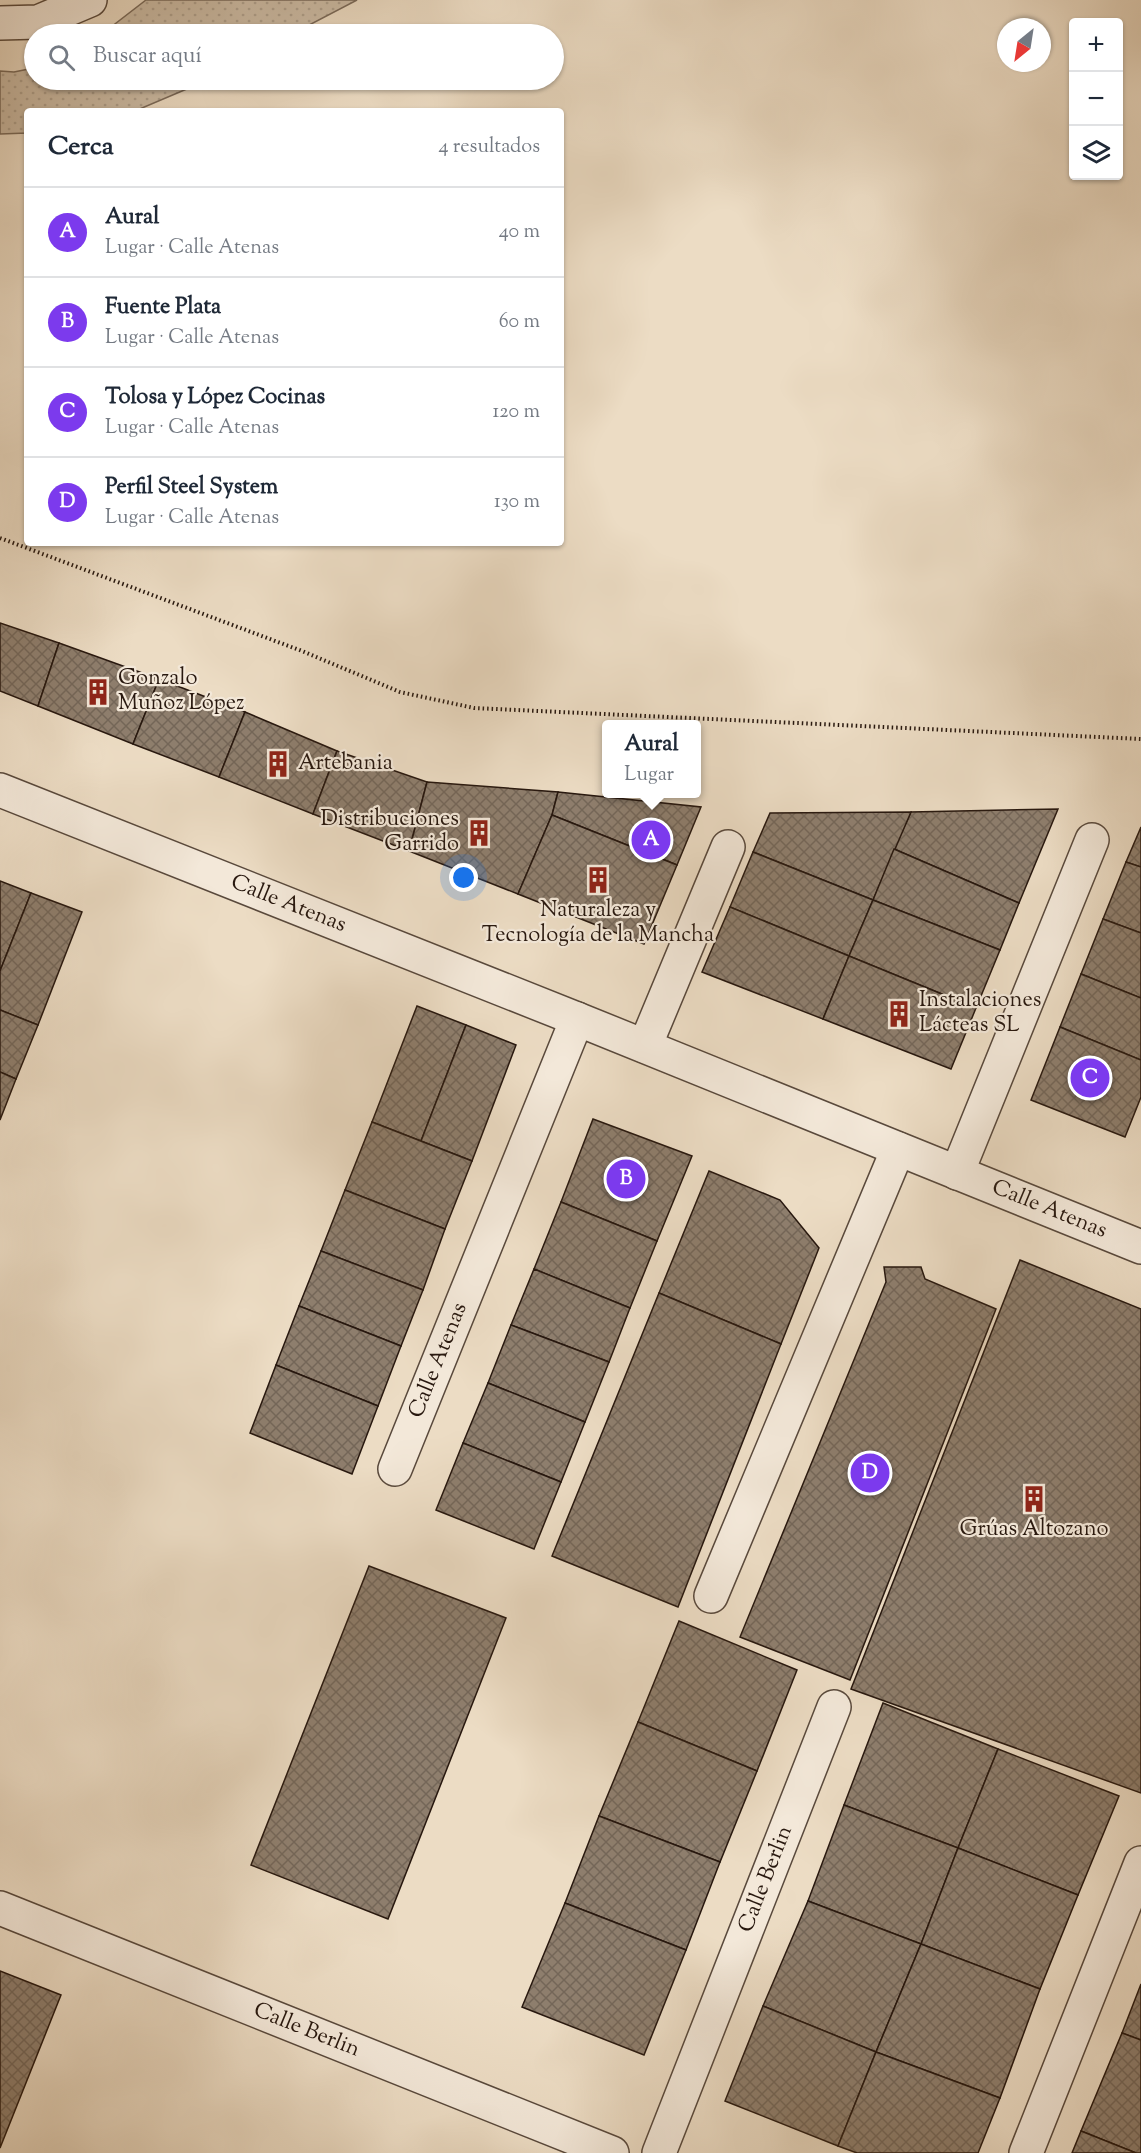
<!DOCTYPE html>
<html lang="es">
<meta charset="utf-8">
<style>
:root{--surface:#fff;--page:#f6f6f7;--text:#1f2937;--muted:#747a83;--line:#e0e1e3;--accent:#7c3aed}
body{margin:0;font-family:"Sorts Mill Goudy",serif;background:var(--page);color:var(--text)}
.controls{position:absolute;right:18px;top:18px;display:grid;overflow:hidden;border-radius:6px;box-shadow:0 2px 4px #0004}
.controls button{width:54px;height:54px;display:grid;place-items:center;padding:0;border:0;border-bottom:2px solid var(--line);background:var(--surface);color:var(--text);font:30px sans-serif}
.compass{position:absolute;left:997px;top:18px;width:54px;height:54px;border-radius:50%;background:var(--surface);box-shadow:0 2px 4px #0004;rotate:210deg}
.you{position:absolute;left:464px;top:878px;width:21px;height:21px;margin:-15px;border:4px solid #fff;border-radius:50%;background:#1a73e8;box-shadow:0 0 0 9px #1a73e833}
.badge{display:grid;place-items:center;width:39px;height:39px;border-radius:50%;background:var(--accent);color:#fff;font-size:20px;font-weight:700}
.pin{position:absolute;translate:-50% -50%;border:3px solid #fff;box-shadow:0 2px 6px #0006}
.popup{position:absolute;left:602px;top:720px;width:99px;height:78px;box-sizing:border-box;display:grid;place-content:center;border-radius:6px;background:var(--surface);filter:drop-shadow(0 2px 4px #0005);font-size:20px;white-space:nowrap;color:var(--muted)}
.popup b{font-size:22px;color:var(--text)}
.popup::after{content:'';position:absolute;left:50%;top:100%;margin-left:-12px;border:12px solid transparent;border-top-color:var(--surface)}
.list{margin:0;padding:0;list-style:none}
h2{display:flex;justify-content:space-between;align-items:center;height:78px;margin:0;padding:0 24px;font-size:26px}
h2 small{font-size:20px;font-weight:400;color:var(--muted)}
.list li{display:grid;grid-template-columns:39px 1fr auto;gap:18px;align-items:center;box-sizing:border-box;height:90px;padding:0 24px;border-top:2px solid var(--line)}
.list b{display:block;font-size:22px;white-space:nowrap}
.list p{margin:0;font-size:20px;white-space:nowrap;color:var(--muted)}
.list em{font-size:20px;font-style:normal;color:var(--muted)}
.icon{flex:none;width:33px;height:33px;fill:none;stroke:currentColor;stroke-width:2;stroke-linecap:round;stroke-linejoin:round}
.map{position:relative;flex:none;width:1141px;height:2153px;overflow:hidden}
.search{position:absolute;background:var(--surface);box-shadow:0 2px 4px #0004;left:24px;top:24px;width:540px;height:66px;display:flex;align-items:center;gap:15px;box-sizing:border-box;padding:0 21px;border-radius:33px;color:var(--muted);font-size:22px}
.panel{position:absolute;background:var(--surface);box-shadow:0 2px 4px #0004;left:24px;top:108px;width:540px;height:438px;border-radius:6px}
.map>svg:first-child{display:block}
.grass{fill:url(#grass-dots);stroke:#7a6a5a;stroke-width:1.5}
.building{fill:url(#building-cross-hatch);stroke:#28180f;stroke-width:1.5}
.lines{fill:none;stroke-linecap:round;stroke-linejoin:round}
.minor-casing{stroke:#59493c;stroke-width:36}
.path{stroke:#28180f;stroke-width:4;stroke-dasharray:1.5 3;stroke-linecap:butt}
.minor{stroke:#f3e8d9;stroke-width:33}
.labels{text-anchor:middle;dominant-baseline:central;stroke-width:4.5;stroke-linejoin:round;paint-order:stroke}
.poi-label{font-size:22px;fill:#28180f;stroke:#f3e8d9;text-anchor:start}
.street-label{font-size:22px;fill:#28180f;stroke:#f3e8d9}
</style>
<div class="map">
<svg width="1141" height="2153" viewBox="0 0 1141 2153">
<defs>
<pattern id="grass-dots" width="8" height="8" patternUnits="userSpaceOnUse" patternTransform="scale(1.5)"><rect width="8" height="8" fill="#cbbba5"/><path d="M2 2h.1M6 6h.1" fill="none" stroke="#aea08d" stroke-width="1.8" stroke-linecap="round"/></pattern>
<pattern id="building-cross-hatch" width="8" height="8" patternUnits="userSpaceOnUse" patternTransform="scale(1.5)"><rect width="8" height="8" fill="#8e7e6d"/><path d="M0 0l8 8M0 8l8-8" fill="none" stroke="#746658"/></pattern>
</defs>
<rect width="100%" height="100%" fill="#ecdcc4"/>
<filter id="stains"><feTurbulence type="fractalNoise" baseFrequency=".00333" numOctaves="4"/><feColorMatrix values="0 0 0 0 .2 0 0 0 0 .09 0 0 0 0 .02 0 0 0 .5 -.17"/></filter>
<radialGradient id="worn" r=".72"><stop offset=".6" stop-color="#630" stop-opacity="0"/><stop offset="1" stop-color="#630" stop-opacity=".3"/></radialGradient>
<!-- grass -->
<g class="grass">
<path d="M 146,0 L 357,0 L 292,34 L 102,34 Z"/>
<path d="M 34,68 L 34,80 L 208,80 L 135,111 L 27,111 L 27,133 L 0,134 L 0,71 L 14,72 Z"/>
</g>
<!-- building -->
<g class="building">
<path d="M 0,623 L 59,643 L 38,706 L 0,691 Z"/>
<path d="M 59,643 L 159,679 L 133,744 L 38,706 Z"/>
<path d="M 159,679 L 245,712 L 219,777 L 133,744 Z"/>
<path d="M 245,712 L 337,751 L 313,814 L 219,777 Z"/>
<path d="M 337,751 L 427,782 L 409,851 L 313,814 Z"/>
<path d="M 427,782 L 558,792 L 552,815 L 518,894 L 409,851 Z"/>
<path d="M 558,792 L 701,807 L 677,865 L 552,815 Z"/>
<path d="M 1058,809 L 1019,903 L 894,849 L 911,812 Z"/>
<path d="M 911,812 L 873,900 L 753,852 L 770,813 Z"/>
<path d="M 552,815 L 677,865 L 644,944 L 518,894 Z"/>
<path d="M 1141,827 L 1141,867 L 1126,862 Z"/>
<path d="M 894,849 L 1019,903 L 1000,950 L 873,900 Z"/>
<path d="M 753,852 L 873,900 L 849,956 L 730,907 Z"/>
<path d="M 1126,862 L 1141,867 L 1141,933 L 1103,919 Z"/>
<path d="M 0,881 L 31,893 L 0,971 Z"/>
<path d="M 31,893 L 82,912 L 38,1025 L 0,1010 L 0,971 Z"/>
<path d="M 873,900 L 1000,950 L 976,1008 L 849,956 Z"/>
<path d="M 730,907 L 849,956 L 823,1019 L 702,972 Z"/>
<path d="M 1103,919 L 1141,933 L 1141,998 L 1081,974 Z"/>
<path d="M 849,956 L 976,1008 L 951,1069 L 823,1019 Z"/>
<path d="M 1081,974 L 1141,998 L 1141,1060 L 1060,1027 Z"/>
<path d="M 417,1006 L 466,1025 L 421,1141 L 372,1122 Z"/>
<path d="M 0,1010 L 38,1025 L 16,1079 L 0,1072 Z"/>
<path d="M 466,1025 L 516,1045 L 472,1161 L 421,1141 Z"/>
<path d="M 1060,1027 L 1141,1060 L 1141,1097 L 1125,1137 L 1031,1100 Z"/>
<path d="M 0,1072 L 16,1079 L 0,1120 Z"/>
<path d="M 593,1119 L 692,1156 L 657,1241 L 561,1202 Z"/>
<path d="M 372,1122 L 472,1161 L 445,1229 L 345,1190 Z"/>
<path d="M 709,1171 L 780,1200 L 819,1248 L 781,1344 L 659,1293 Z"/>
<path d="M 345,1190 L 445,1229 L 423,1290 L 321,1251 Z"/>
<path d="M 561,1202 L 657,1241 L 630,1308 L 534,1269 Z"/>
<path d="M 321,1251 L 423,1290 L 401,1346 L 299,1306 Z"/>
<path d="M 1020,1260 L 1141,1309 L 1141,1793 L 851,1689 Z"/>
<path d="M 884,1267 L 921,1267 L 925,1279 L 996,1309 L 850,1680 L 740,1637 L 886,1282 Z"/>
<path d="M 534,1269 L 630,1308 L 609,1362 L 511,1325 Z"/>
<path d="M 659,1293 L 781,1344 L 678,1607 L 552,1556 Z"/>
<path d="M 299,1306 L 401,1346 L 378,1406 L 276,1365 Z"/>
<path d="M 511,1325 L 609,1362 L 585,1422 L 488,1383 Z"/>
<path d="M 276,1365 L 378,1406 L 352,1474 L 250,1433 Z"/>
<path d="M 488,1383 L 585,1422 L 561,1482 L 463,1443 Z"/>
<path d="M 463,1443 L 561,1482 L 534,1549 L 436,1510 Z"/>
<path d="M 369,1566 L 506,1618 L 388,1919 L 251,1865 Z"/>
<path d="M 679,1621 L 797,1670 L 757,1771 L 638,1722 Z"/>
<path d="M 883,1703 L 998,1749 L 958,1848 L 844,1805 Z"/>
<path d="M 638,1722 L 757,1771 L 720,1862 L 599,1816 Z"/>
<path d="M 998,1749 L 1119,1796 L 1078,1895 L 958,1848 Z"/>
<path d="M 844,1805 L 958,1848 L 921,1944 L 808,1901 Z"/>
<path d="M 599,1816 L 720,1862 L 686,1950 L 565,1903 Z"/>
<path d="M 958,1848 L 1078,1895 L 1040,1989 L 921,1944 Z"/>
<path d="M 808,1901 L 921,1944 L 876,2052 L 763,2006 Z"/>
<path d="M 565,1903 L 686,1950 L 644,2055 L 522,2007 Z"/>
<path d="M 921,1944 L 1040,1989 L 1000,2098 L 876,2052 Z"/>
<path d="M 0,1971 L 61,1995 L 0,2148 Z"/>
<path d="M 1141,1984 L 1141,2040 L 1122,2033 Z"/>
<path d="M 763,2006 L 876,2052 L 838,2146 L 725,2101 Z"/>
<path d="M 1122,2033 L 1141,2040 L 1141,2153 L 1136,2153 L 1081,2131 Z"/>
<path d="M 876,2052 L 1000,2098 L 978,2153 L 857,2153 L 838,2146 Z"/>
<path d="M 1081,2131 L 1136,2153 L 1072,2153 Z"/>
</g>
<g class="lines">
<defs>
<g id="minor">
<path d="M 0,23 L 38,22 L 90,0"/>
<path id="s1" d="M 0,790 L 577,1019 L 1141,1247"/>
<path d="M 645,1046 L 728,847"/>
<path d="M 957,1173 L 1092,840"/>
<path id="s2" d="M 395,1469 L 577,1019"/>
<path d="M 711,1596 L 898,1149"/>
<path id="s3" d="M 0,1908 L 612,2153"/>
<path id="s4" d="M 659,2153 L 834,1707"/>
<path d="M 1026,2153 L 1141,1863"/>
</g>
</defs>
<!-- minor casing -->
<use href="#minor" class="minor-casing"/>
<!-- path -->
<path class="path" d="M 0,538 L 302,651 L 400,692 L 474,708 L 1141,739"/>
<!-- minor -->
<use href="#minor" class="minor"/>
</g>
<!-- icons -->
<defs>
<symbol id="building-bare" viewBox="-9 -9 18 18"><path d="M-4-6H4V6H1V3H-1V6H-4ZM-2.5-4.3h1.7v1.8h-1.7ZM.8-4.3h1.7v1.8H.8ZM-2.5-1h1.7V.8h-1.7ZM.8-1h1.7V.8H.8Z" fill="#8f2418" stroke="#f3e8d9" stroke-width="2.5" paint-order="stroke"/></symbol>
</defs>
<g fill-rule="evenodd">
<use href="#building-bare" x="79" y="673" width="38" height="38"/>
<use href="#building-bare" x="259" y="745" width="38" height="38"/>
<use href="#building-bare" x="460" y="814" width="38" height="38"/>
<use href="#building-bare" x="579" y="861" width="38" height="38"/>
<use href="#building-bare" x="880" y="995" width="38" height="38"/>
<use href="#building-bare" x="1015" y="1480" width="38" height="38"/>
</g>
<g class="labels">
<!-- poi labels -->
<g class="poi-label">
<text x="118" y="679">Gonzalo<tspan x="118" dy="25">Muñoz López</tspan></text>
<text x="298" y="764">Artebania</text>
<text x="459" y="820" text-anchor="end">Distribuciones<tspan x="459" dy="25">Garrido</tspan></text>
<text x="598" y="911" text-anchor="middle">Naturaleza y<tspan x="598" dy="25">Tecnología de la Mancha</tspan></text>
<text x="919" y="1001">Instalaciones<tspan x="919" dy="25">Lácteas SL</tspan></text>
<text x="1034" y="1530" text-anchor="middle">Grúas Altozano</text>
</g>
<!-- street labels -->
<g class="street-label">
<text stroke="none"><textPath href="#s1" startOffset="310">Calle Atenas</textPath></text>
<text stroke="none"><textPath href="#s1" startOffset="1130">Calle Atenas</textPath></text>
<text stroke="none"><textPath href="#s2" startOffset="117">Calle Atenas</textPath></text>
<text stroke="none"><textPath href="#s4" startOffset="294">Calle Berlin</textPath></text>
<text stroke="none"><textPath href="#s3" startOffset="330">Calle Berlin</textPath></text>
</g>
</g>
<rect width="100%" height="100%" filter="url(#stains)"/>
<rect width="100%" height="100%" fill="url(#worn)"/>
</svg>
<div class="controls">
<button>+</button>
<button>−</button>
<button><svg class="icon" aria-label="layers" viewBox="0 0 24 24"><path d="M12 4l9 5-9 5-9-5zM3 14l9 5 9-5"/></svg></button>
</div>
<svg class="compass" viewBox="-18 -18 36 36"><path d="M0-13l5 13h-10z" fill="#e53935"/><path d="M0 13l5-13h-10z" fill="#747a83"/></svg>
<div class="you"></div>
<div class="pin badge" style="left:651px;top:840px">A</div>
<div class="popup"><b>Aural</b>Lugar</div>
<div class="pin badge" style="left:626px;top:1179px">B</div>
<div class="pin badge" style="left:1090px;top:1078px">C</div>
<div class="pin badge" style="left:870px;top:1473px">D</div>
<div class="search"><svg class="icon" aria-label="search" viewBox="0 0 24 24"><circle cx="10" cy="10" r="6"/><path d="M15 15l6 6"/></svg>Buscar aquí</div>
<section class="panel">
<h2>Cerca<small>4 resultados</small></h2>
<ul class="list">
<li><span class="badge">A</span><div><b>Aural</b><p>Lugar · Calle Atenas</p></div><em>40 m</em></li>
<li><span class="badge">B</span><div><b>Fuente Plata</b><p>Lugar · Calle Atenas</p></div><em>60 m</em></li>
<li><span class="badge">C</span><div><b>Tolosa y López Cocinas</b><p>Lugar · Calle Atenas</p></div><em>120 m</em></li>
<li><span class="badge">D</span><div><b>Perfil Steel System</b><p>Lugar · Calle Atenas</p></div><em>130 m</em></li>
</ul>
</section>
</div>
